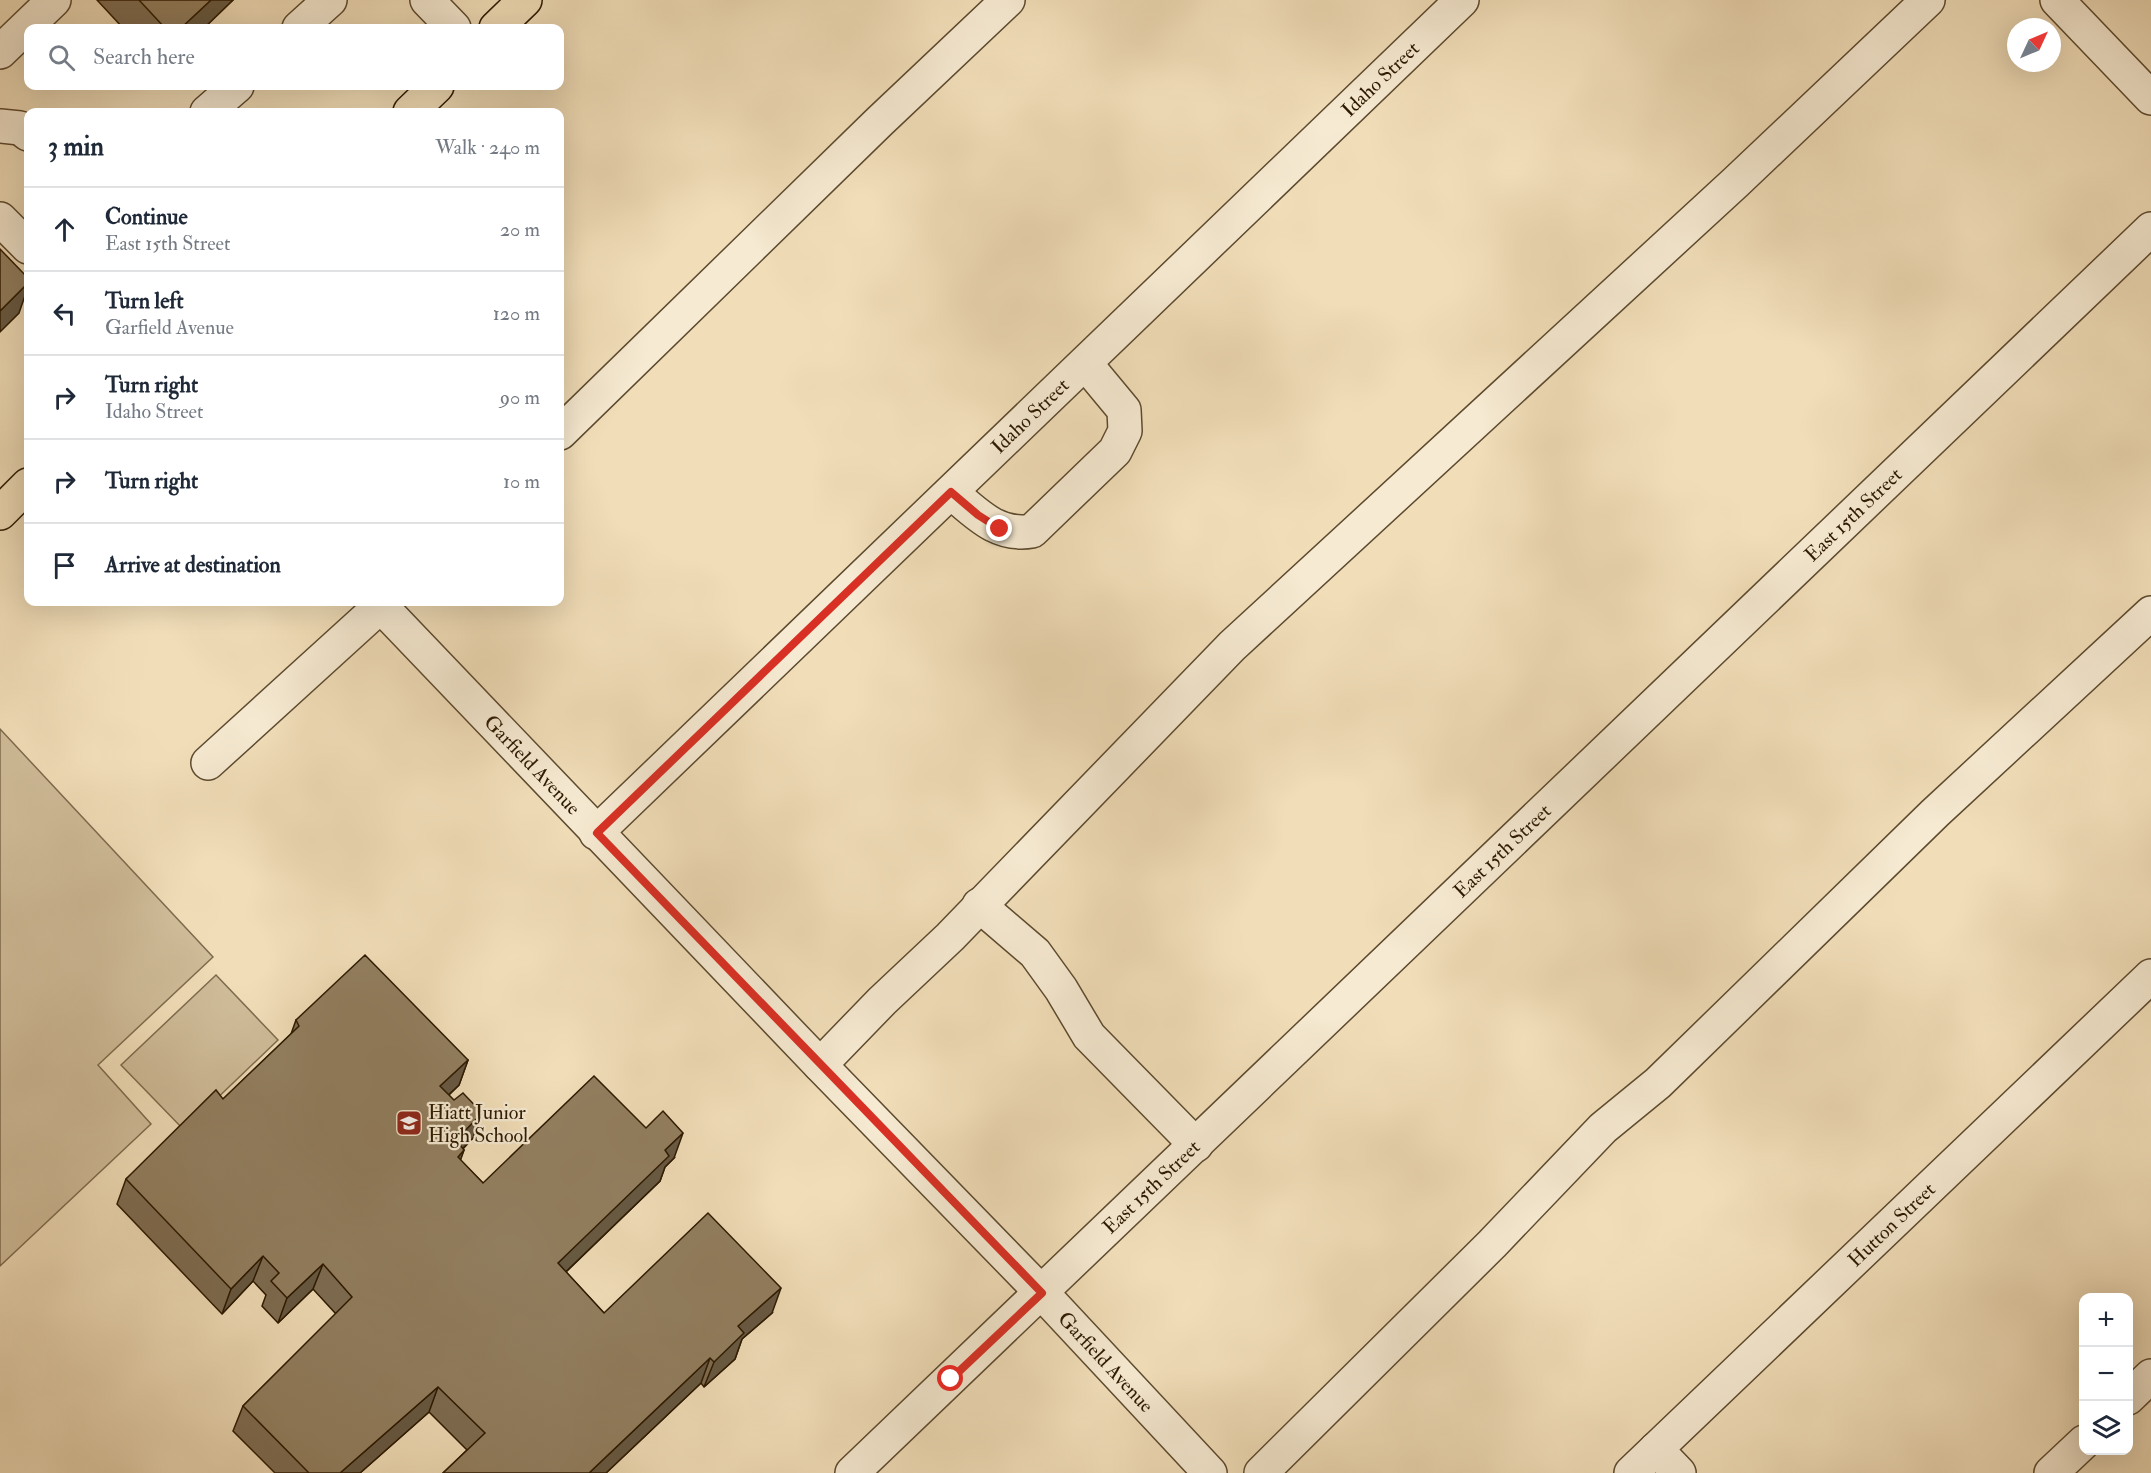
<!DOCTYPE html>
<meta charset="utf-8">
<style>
:root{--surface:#fff;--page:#f2f2f3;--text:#1f2937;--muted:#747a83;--line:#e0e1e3}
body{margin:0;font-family:"IM FELL Double Pica",serif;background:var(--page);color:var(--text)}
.controls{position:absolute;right:18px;bottom:18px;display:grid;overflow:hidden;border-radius:12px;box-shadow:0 6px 24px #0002}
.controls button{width:54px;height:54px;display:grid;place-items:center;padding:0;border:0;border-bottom:2px solid var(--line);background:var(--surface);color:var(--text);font:30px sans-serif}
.compass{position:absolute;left:2007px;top:18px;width:54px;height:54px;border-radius:50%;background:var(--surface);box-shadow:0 6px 24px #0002;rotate:46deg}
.stop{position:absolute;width:18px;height:18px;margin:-14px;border:4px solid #d93025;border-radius:50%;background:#fff}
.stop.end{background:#d93025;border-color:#fff;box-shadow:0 2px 6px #0008}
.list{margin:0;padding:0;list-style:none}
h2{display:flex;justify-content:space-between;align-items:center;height:78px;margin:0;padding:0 24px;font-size:26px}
h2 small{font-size:20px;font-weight:400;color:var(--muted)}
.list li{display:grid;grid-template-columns:39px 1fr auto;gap:18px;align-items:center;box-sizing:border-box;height:84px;padding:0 24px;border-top:2px solid var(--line)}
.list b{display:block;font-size:22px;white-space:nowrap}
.list p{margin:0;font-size:20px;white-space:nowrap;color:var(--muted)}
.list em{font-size:20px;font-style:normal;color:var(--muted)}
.icon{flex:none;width:33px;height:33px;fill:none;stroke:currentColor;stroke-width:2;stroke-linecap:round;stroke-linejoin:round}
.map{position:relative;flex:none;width:2151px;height:1473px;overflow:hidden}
.search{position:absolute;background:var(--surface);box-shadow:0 6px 24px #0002;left:24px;top:24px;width:540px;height:66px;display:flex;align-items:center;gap:15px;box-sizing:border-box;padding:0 21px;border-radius:12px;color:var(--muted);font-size:22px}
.panel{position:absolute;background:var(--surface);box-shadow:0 6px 24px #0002;left:24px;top:108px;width:540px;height:498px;border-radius:12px}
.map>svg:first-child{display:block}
.park{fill:#d0bd9a;stroke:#7e6b4d;stroke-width:1.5}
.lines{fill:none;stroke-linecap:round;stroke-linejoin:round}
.minor-casing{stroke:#5d4a2e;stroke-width:36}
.major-casing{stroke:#2c1900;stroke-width:36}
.minor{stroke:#f6ead2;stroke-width:33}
.major{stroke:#f1deb9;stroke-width:33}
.wall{fill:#7e6d53;stroke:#2c1900;stroke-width:1.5}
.shaded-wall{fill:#665943;stroke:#2c1900;stroke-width:1.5}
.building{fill:#927f60;stroke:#2c1900;stroke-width:1.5}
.route{stroke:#d93025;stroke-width:8}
.labels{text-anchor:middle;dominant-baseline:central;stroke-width:4.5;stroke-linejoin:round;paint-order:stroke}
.street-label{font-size:20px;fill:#2c1900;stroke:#f6ead2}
.poi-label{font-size:20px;fill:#2c1900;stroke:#f6ead2;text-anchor:start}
</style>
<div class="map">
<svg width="2151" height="1473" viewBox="0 0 2151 1473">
<rect width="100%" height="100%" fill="#f1deb9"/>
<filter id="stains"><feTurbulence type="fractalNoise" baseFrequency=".00333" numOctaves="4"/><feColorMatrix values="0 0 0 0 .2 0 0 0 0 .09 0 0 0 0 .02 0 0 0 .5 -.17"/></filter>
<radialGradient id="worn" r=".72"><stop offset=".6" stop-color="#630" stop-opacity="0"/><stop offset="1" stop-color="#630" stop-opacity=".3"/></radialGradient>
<!-- park -->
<g class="park">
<path d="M 0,729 L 213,957 L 98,1065 L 151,1124 L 0,1266 Z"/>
<path d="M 216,975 L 278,1040 L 184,1130 L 121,1065 Z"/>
</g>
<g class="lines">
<defs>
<g id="minor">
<path d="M 427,0 L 454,28"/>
<path d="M 2057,0 L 2151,98"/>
<path d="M 299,28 L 330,0"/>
<path d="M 0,52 L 54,0"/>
<path d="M 207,112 L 237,86"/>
<path d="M 0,126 L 20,128 L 28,134"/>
<path d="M 0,219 L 28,247"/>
<path d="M 560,433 L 879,122 L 1008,0"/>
<path d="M 951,492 C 976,513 997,537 1032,531 L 1115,451 L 1125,431 L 1124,410 L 1085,363"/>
<path id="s1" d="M 377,602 L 820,1065 L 1042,1293 L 1210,1473"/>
<path d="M 208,763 L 385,602"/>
<path id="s2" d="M 596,833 L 1462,0"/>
<path d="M 979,905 L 1035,953 L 1061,989 L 1089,1036 L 1196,1145"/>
<path d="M 820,1065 L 882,1001 L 950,937 L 1232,646 L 1736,182 L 1928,0"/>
<path d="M 2128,1398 L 2151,1376"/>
<path d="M 1656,1449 L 1679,1473"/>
<path id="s3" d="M 852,1473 L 2151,229"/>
<path d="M 1261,1473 L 1492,1244 L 1603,1128 L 1658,1083 L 1935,813 L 2151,613"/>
<path id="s4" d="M 1631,1473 L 2151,976"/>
<path d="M 2051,1473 L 2084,1442"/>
</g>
<g id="major">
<path d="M 496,28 L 525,0"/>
<path d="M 410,112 L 437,86"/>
<path d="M 0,513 L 28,485"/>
</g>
</defs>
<!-- minor casing -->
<use href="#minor" class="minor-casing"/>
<!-- major casing -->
<use href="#major" class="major-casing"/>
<!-- minor -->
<use href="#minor" class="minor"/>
<!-- major -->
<use href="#major" class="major"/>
</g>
<!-- wall -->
<g class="wall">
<path d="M 97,0 L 233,0 L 204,28 L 123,28 Z"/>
<path d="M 296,1020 L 468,1060 L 459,1085 L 449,1095 L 473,1138 L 463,1149 L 464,1150 L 460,1160 L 483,1183 L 674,1158 L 665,1167 L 660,1181 L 566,1272 L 604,1313 L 772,1313 L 742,1339 L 735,1359 L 704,1387 L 701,1383 L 606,1473 L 443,1473 L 467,1450 L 429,1412 L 360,1473 L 275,1473 L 233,1431 L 243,1406 L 336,1314 L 313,1289 L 278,1323 L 262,1306 L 266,1295 L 253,1281 L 222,1314 L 117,1204 L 126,1179 L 223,1099 L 291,1034 Z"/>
</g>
<!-- shaded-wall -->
<g class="shaded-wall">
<path d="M 211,0 L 233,0 L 204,28 L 181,28 Z"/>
<path d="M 28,283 L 28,287 L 19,313 L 0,332 L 0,311 Z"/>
<path d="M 468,1060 L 459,1085 L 431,1111 L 440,1086 Z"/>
<path d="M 482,1113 L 473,1138 L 446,1165 L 456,1140 Z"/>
<path d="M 683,1133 L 674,1158 L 665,1167 L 660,1181 L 549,1288 L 558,1263 L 665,1150 Z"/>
<path d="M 464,1150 L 455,1176 L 458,1157 Z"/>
<path d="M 263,1256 L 253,1281 L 222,1314 L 231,1289 Z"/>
<path d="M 323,1264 L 313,1289 L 278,1323 L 287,1298 Z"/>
<path d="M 781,1288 L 772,1313 L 742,1339 L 735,1359 L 704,1387 L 714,1362 L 738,1326 Z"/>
<path d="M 710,1358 L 701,1383 L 606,1473 L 589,1473 Z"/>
<path d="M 438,1387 L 429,1412 L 360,1473 L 340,1473 Z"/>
</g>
<!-- building -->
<g class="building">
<path d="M 139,0 L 211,0 L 181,28 L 165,28 Z"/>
<path d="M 0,249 L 28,278 L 28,283 L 0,311 Z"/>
<path d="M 365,955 L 468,1060 L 440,1086 L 454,1100 L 463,1093 L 482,1113 L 456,1140 L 464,1150 L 458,1157 L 483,1183 L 594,1076 L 646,1128 L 663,1111 L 683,1133 L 665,1150 L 669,1156 L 558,1263 L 604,1313 L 708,1213 L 781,1288 L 738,1326 L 744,1333 L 714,1362 L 710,1358 L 589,1473 L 443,1473 L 485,1433 L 438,1387 L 340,1473 L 309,1473 L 243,1406 L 352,1297 L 323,1264 L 287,1298 L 271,1281 L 279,1273 L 263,1256 L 231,1289 L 126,1179 L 216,1090 L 223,1099 L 299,1026 L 296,1020 Z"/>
</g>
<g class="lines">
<!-- route -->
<path class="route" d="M 951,1379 L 1042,1293 L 597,833 L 951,492 L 978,515 L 1000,529"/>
</g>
<!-- icons -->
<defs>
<symbol id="school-square" viewBox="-11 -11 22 22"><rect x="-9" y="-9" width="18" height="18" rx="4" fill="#8f2418" stroke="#f6ead2"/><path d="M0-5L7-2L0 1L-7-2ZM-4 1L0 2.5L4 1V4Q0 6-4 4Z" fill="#fff"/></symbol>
</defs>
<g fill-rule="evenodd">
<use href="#school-square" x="394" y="1108" width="30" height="30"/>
</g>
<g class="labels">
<!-- street labels -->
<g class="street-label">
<text stroke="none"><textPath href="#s2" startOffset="1088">Idaho Street</textPath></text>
<text stroke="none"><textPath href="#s2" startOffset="602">Idaho Street</textPath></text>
<text stroke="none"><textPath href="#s3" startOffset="1386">East 15th Street</textPath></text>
<text stroke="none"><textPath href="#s1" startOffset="225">Garfield Avenue</textPath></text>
<text stroke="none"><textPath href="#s3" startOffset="900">East 15th Street</textPath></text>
<text stroke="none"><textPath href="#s3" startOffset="414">East 15th Street</textPath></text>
<text stroke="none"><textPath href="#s4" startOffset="360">Hutton Street</textPath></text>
<text stroke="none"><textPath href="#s1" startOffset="1053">Garfield Avenue</textPath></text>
</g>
<!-- poi labels -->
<g class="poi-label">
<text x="428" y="1112">Hiatt Junior<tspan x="428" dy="23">High School</tspan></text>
</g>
</g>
<rect width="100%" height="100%" filter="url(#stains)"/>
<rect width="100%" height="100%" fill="url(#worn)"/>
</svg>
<div class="controls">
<button>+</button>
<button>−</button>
<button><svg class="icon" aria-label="layers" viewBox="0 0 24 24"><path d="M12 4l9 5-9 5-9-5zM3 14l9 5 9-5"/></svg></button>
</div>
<svg class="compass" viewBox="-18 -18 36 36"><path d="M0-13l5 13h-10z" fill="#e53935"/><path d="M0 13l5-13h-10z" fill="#747a83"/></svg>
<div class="stop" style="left:951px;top:1379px"></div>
<div class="stop end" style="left:1000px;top:529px"></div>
<div class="search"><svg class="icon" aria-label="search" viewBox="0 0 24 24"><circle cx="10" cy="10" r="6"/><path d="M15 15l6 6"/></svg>Search here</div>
<section class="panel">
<h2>3 min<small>Walk · 240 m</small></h2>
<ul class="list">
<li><svg class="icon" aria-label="ahead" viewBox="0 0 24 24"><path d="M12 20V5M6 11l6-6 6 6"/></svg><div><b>Continue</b><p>East 15th Street</p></div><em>20 m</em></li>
<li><svg class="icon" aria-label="left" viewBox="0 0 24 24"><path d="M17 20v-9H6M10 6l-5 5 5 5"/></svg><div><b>Turn left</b><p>Garfield Avenue</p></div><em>120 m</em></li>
<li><svg class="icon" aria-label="right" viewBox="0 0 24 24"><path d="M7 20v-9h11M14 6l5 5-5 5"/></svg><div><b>Turn right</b><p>Idaho Street</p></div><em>90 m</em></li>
<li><svg class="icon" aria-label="right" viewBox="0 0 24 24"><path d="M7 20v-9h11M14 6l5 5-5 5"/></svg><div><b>Turn right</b></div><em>10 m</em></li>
<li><svg class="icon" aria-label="arrive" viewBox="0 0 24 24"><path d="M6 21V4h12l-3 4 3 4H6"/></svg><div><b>Arrive at destination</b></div></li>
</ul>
</section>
</div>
